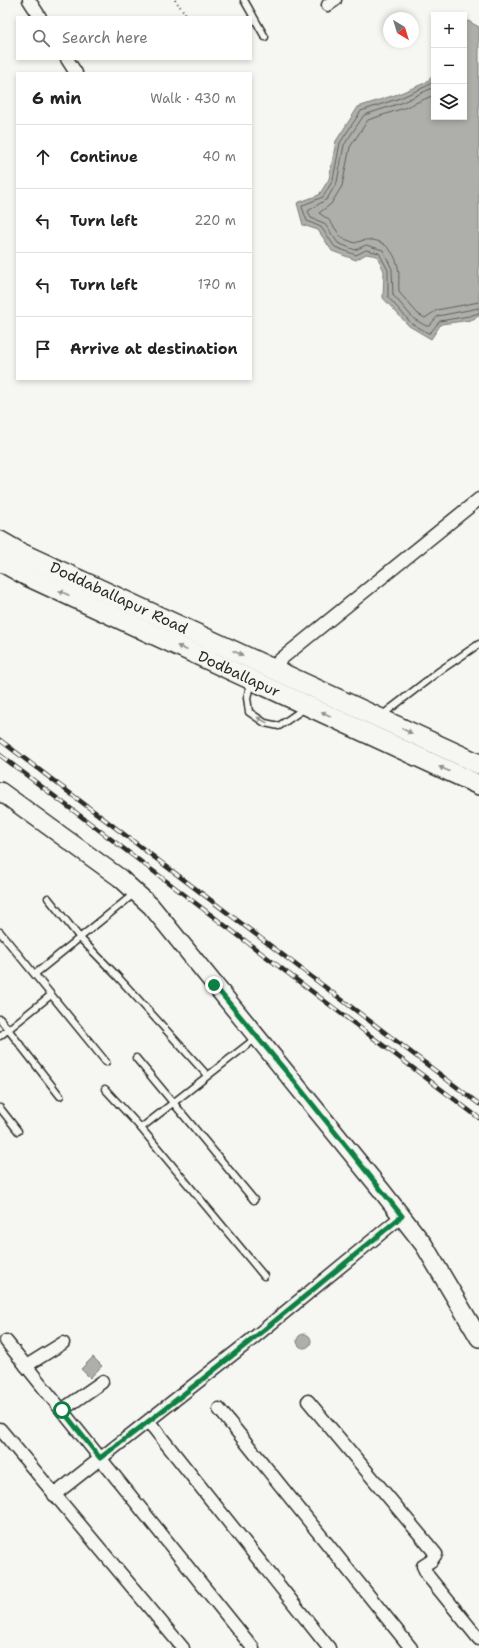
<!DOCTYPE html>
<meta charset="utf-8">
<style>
:root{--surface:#fff;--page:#f2f2f2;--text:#222;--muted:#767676;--line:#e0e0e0}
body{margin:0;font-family:"Shantell Sans",sans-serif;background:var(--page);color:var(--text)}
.controls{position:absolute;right:12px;top:12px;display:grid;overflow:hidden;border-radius:0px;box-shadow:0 2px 6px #0003}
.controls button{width:36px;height:36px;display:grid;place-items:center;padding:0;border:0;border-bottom:1px solid var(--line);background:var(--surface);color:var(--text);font:20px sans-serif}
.compass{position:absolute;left:383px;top:12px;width:36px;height:36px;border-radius:50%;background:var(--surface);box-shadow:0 2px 6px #0003;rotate:142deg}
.stop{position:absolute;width:12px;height:12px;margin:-9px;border:3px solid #0b8043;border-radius:50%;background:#fff}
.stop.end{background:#0b8043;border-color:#fff;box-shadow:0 1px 4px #0008}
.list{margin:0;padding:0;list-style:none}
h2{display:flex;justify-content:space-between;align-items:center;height:52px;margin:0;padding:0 16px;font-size:17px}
h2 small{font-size:13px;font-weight:400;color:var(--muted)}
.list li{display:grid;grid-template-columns:26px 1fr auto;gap:12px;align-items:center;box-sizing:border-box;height:64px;padding:0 16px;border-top:1px solid var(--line)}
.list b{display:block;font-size:15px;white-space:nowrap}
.list em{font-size:13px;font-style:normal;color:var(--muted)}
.icon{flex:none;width:22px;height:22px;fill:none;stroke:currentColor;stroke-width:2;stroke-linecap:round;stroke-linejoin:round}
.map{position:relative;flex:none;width:479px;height:1648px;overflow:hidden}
.search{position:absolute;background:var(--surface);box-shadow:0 2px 6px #0003;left:16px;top:16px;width:236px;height:44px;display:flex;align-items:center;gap:10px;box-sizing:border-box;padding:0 14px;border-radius:0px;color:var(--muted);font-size:15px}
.panel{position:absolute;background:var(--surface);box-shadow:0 2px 6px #0003;left:16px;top:72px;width:236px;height:308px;border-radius:0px}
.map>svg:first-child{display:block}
.water{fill:#aeaeab;stroke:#7a7a78}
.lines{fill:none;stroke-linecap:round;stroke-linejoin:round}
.shore{stroke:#5f5f5e;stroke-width:1}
.lane-casing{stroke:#2b2b2b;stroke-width:9}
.street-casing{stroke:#2b2b2b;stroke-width:15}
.secondary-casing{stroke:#2b2b2b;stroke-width:20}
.primary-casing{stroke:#2b2b2b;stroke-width:22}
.path{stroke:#2b2b2b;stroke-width:2;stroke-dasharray:1 3;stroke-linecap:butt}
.lane{stroke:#f6f6f2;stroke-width:6}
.street{stroke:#f6f6f2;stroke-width:12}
.secondary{stroke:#f6f6f2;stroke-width:17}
.primary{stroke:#f6f6f2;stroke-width:19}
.rail-casing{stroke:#2b2b2b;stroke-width:4.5}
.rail{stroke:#f6f6f2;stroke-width:3;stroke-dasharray:9;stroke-linecap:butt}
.oneway{fill:#90908e}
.route{stroke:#0b8043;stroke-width:5}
.labels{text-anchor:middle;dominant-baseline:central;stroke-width:3.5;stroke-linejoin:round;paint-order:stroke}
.street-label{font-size:15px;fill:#2b2b2b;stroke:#f6f6f2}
</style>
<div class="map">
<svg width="479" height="1648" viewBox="0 0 479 1648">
<rect width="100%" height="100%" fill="#f6f6f2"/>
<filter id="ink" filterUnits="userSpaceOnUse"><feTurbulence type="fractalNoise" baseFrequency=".025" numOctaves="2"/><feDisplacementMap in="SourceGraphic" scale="8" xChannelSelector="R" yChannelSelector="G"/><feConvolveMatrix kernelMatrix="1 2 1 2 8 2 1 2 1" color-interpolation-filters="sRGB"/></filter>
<g filter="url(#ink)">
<!-- water -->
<g class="water">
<path d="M 468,21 L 479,27 L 479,316 L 471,320 L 441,324 L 431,339 L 409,326 L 383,298 L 384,271 L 377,256 L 366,254 L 356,260 L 332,251 L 318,230 L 303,225 L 297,203 L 319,195 L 329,179 L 336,141 L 358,107 L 398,94 L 425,83 L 434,75 L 434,117 L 464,117 L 464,23 Z"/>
<circle cx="304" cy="1341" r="7"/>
<path d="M 93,1357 L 102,1366 L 90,1378 L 81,1369 Z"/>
</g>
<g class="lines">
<!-- shore -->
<g class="shore">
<path d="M 434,81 L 427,86 L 400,98 L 361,111 L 340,143 L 333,180 L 323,197 L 303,205 L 302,207 L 307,221 L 321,227 L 335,247 L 356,255 L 366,250 L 379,253 L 388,270 L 388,297 L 411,323 L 428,333 L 430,333 L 440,321 L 469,316 L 479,313"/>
<path d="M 434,87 L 401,103 L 364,115 L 344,145 L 337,182 L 327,199 L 308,211 L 311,218 L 324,223 L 338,243 L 355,250 L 366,245 L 383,250 L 392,269 L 393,295 L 414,319 L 426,326 L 429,326 L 438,316 L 479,308"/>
<path d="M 434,95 L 404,108 L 368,120 L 350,147 L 342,186 L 331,204 L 319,213 L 329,220 L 342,238 L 355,243 C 376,234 393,245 398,267 C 400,275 398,284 399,292 L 418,314 L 425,318 L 437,310 L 479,302"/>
</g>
<defs>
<g id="lane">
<path d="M 244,0 L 265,37"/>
<path d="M 251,681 L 247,698 L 249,712 L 265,723 L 279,726 L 305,708"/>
<path d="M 381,716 L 438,672 L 479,644"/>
<path d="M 48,898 L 80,938 L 117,976 L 207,1075"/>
<path d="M 0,932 L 106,1062"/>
<path d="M 35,974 L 135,893"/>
<path d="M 0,1019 L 60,1096"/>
<path d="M 0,1036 L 51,995"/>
<path d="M 136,1058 L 254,1200"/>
<path d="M 105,1089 L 141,1128 L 264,1276"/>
<path d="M 0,1108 L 18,1131"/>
<path d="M 141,1128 L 256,1038"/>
</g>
<g id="street">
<path d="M 29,0 L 40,17"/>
<path d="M 328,5 L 335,0"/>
<path d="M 67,59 L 76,73"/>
<path d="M 270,668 L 479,499"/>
<path d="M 6,1341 L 253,1648"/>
<path d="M 26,1366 L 63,1343"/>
<path d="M 308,1401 L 436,1554 L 431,1561 L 423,1566 L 428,1576 L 479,1639"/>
<path d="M 219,1409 L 411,1648"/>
<path d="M 62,1410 L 102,1382"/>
<path d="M 149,1422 L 329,1648"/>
<path d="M 0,1429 L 183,1648"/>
<path d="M 54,1495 L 251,1340 L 402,1216"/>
</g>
<path id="secondary" d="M 0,791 L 120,878 L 151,906 L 382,1191 L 424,1245 L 479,1338"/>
<g id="primary">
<path d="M 0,541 L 21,553 L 479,764"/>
<path d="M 0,561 L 27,576 L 479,785"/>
</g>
</defs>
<!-- lane casing -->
<use href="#lane" class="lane-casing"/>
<!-- street casing -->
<use href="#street" class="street-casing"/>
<!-- secondary casing -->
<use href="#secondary" class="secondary-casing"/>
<!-- primary casing -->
<use href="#primary" class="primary-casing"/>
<!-- path -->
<path class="path" d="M 175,0 L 188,17"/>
<!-- lane -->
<use href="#lane" class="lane"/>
<!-- street -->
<use href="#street" class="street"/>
<!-- secondary -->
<use href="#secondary" class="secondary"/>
<!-- primary -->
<use href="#primary" class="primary"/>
<defs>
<g id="rail">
<path d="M 0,740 L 479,1104"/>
<path d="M 0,755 L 479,1118"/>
</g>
</defs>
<!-- rail casing -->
<use href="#rail" class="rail-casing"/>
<!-- rail -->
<use href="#rail" class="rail"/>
</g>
<!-- one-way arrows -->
<defs><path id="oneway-solid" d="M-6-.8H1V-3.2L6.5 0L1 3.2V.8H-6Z"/></defs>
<g class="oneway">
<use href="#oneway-solid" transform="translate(64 593) rotate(-155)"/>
<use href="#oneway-solid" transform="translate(182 648) rotate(-155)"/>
<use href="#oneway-solid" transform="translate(238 653) rotate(25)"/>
<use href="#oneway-solid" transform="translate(326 714) rotate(-155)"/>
<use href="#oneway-solid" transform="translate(262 720) rotate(-151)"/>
<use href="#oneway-solid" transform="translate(407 731) rotate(25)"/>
<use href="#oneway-solid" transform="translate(444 769) rotate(-155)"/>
</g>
</g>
<g class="lines" filter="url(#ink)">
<!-- route -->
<path class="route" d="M 62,1410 L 100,1458 C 204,1381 303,1298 402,1216 L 294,1081 L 214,985"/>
</g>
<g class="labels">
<!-- street labels -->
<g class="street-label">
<text transform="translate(119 598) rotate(25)">Doddaballapur Road</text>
<text transform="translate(239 674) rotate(25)">Dodballapur</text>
</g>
</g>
</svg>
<div class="controls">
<button>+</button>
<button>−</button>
<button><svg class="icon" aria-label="layers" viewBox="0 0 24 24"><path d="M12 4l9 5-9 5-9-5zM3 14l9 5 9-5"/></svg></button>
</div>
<svg class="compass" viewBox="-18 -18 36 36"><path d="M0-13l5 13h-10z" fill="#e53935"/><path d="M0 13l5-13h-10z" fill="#767676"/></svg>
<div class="stop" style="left:62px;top:1410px"></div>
<div class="stop end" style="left:214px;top:985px"></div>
<div class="search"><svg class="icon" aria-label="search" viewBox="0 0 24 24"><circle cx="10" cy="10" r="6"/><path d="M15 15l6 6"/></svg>Search here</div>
<section class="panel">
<h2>6 min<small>Walk · 430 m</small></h2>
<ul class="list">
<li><svg class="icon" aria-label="ahead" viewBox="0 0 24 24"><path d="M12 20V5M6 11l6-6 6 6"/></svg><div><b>Continue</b></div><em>40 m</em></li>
<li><svg class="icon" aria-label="left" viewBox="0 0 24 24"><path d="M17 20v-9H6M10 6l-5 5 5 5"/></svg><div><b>Turn left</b></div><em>220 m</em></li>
<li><svg class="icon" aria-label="left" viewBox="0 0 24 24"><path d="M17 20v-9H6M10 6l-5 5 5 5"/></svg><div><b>Turn left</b></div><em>170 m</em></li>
<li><svg class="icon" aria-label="arrive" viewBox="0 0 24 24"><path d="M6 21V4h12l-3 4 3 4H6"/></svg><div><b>Arrive at destination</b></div></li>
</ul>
</section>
</div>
